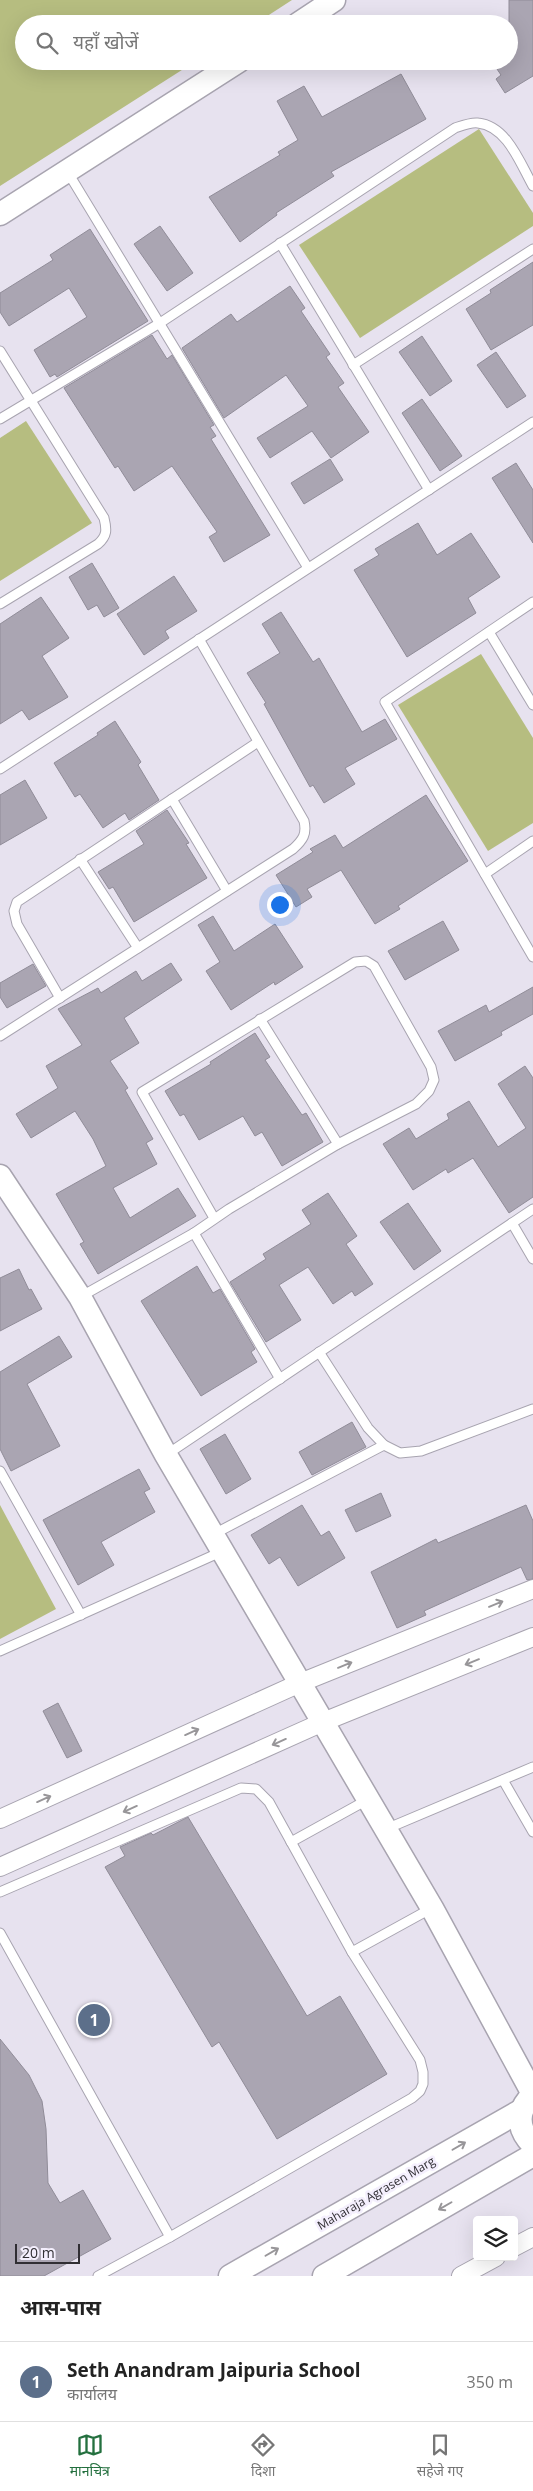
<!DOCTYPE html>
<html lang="hi">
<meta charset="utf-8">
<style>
:root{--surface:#fff;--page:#f6f6f6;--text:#222;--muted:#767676;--line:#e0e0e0;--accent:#24703f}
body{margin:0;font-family:"Open Sans","Noto Sans Devanagari",sans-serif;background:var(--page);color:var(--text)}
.controls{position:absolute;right:15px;bottom:15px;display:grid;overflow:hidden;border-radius:5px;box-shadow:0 5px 20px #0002}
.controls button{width:45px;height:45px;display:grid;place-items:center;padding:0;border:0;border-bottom:1px solid var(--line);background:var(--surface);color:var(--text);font:25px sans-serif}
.scale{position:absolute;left:15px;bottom:12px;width:65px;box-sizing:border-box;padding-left:5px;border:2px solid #302e33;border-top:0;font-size:14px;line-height:18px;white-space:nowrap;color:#302e33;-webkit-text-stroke:4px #f4effd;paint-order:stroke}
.you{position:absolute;left:279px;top:904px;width:18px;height:18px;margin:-12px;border:4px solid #fff;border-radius:50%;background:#1a73e8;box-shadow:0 0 0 8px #1a73e833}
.badge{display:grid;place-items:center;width:32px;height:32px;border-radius:50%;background:var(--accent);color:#fff;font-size:16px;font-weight:700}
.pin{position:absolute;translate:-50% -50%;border:2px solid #fff;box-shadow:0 1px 5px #0006}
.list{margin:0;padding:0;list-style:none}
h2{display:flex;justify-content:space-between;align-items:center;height:65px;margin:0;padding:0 20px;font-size:21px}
h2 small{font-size:16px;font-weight:400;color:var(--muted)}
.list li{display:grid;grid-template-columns:32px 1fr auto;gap:15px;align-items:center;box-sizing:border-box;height:80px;padding:0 20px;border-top:1px solid var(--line)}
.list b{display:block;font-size:19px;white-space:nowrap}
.list p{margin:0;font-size:16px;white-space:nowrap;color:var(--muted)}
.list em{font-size:16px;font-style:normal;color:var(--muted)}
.icon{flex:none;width:28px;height:28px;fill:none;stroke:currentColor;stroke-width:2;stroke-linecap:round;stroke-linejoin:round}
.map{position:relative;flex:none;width:533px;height:2276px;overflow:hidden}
.search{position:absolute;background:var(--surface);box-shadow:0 5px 20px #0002;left:15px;right:15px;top:15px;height:55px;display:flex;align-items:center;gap:12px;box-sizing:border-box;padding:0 18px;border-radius:28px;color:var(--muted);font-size:19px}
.sheet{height:145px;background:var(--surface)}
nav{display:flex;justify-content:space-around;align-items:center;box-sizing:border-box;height:70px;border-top:1px solid var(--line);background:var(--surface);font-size:14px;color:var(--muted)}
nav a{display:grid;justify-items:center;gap:2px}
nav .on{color:var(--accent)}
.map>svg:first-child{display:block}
.green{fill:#b6bd80}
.building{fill:#aaa5b2;stroke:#908c98}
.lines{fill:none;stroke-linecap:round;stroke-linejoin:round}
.service-casing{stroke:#a8a4b0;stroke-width:11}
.minor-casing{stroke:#a8a4b0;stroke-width:20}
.tertiary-casing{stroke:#a8a4b0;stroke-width:25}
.service{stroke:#fff;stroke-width:9}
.minor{stroke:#fff;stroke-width:18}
.tertiary{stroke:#fff;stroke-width:22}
.oneway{stroke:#989699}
.labels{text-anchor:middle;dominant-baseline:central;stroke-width:5;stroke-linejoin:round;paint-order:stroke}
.street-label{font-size:12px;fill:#302e33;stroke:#f4effd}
</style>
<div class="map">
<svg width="533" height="2276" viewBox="0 0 533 2276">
<rect width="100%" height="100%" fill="#e7e2ef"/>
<!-- green -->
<g class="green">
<path d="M 0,0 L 292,0 L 255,24 L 24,24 L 24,61 L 196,61 L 0,186 Z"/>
<path d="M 479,129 L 533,213 L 533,226 L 360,338 L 299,245 Z"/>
<path d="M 26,421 L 92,523 L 0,581 L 0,438 Z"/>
<path d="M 481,654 L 533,738 L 533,823 L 488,851 L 398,705 Z"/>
<path d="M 0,1505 L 56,1609 L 0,1639 Z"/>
</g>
<!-- building -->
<g class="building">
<path d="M 509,0 L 533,0 L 533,76 L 505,93 L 496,79 L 501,75 L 495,66 L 502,61 L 509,61 Z"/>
<path d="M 401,74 L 426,119 L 331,172 L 334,176 L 276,213 L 277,215 L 240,242 L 209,197 L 280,155 L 278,152 L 298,140 L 277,101 L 304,86 L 322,117 Z"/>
<path d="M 160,226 L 193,273 L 167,291 L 134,244 Z"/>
<path d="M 90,229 L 148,321 L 57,377 L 55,374 L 50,377 L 34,350 L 87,317 L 69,288 L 9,326 L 0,312 L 0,293 L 53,260 L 50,255 Z"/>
<path d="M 533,262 L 533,325 L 491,350 L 466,309 L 491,293 L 490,290 Z"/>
<path d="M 290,286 L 305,308 L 301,311 L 330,354 L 326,357 L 344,383 L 338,387 L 369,432 L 331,458 L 312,431 L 270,458 L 257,438 L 308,406 L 286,375 L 224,418 L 182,348 L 231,314 L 237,322 Z"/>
<path d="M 152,335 L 167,359 L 172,355 L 214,425 L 210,427 L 216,436 L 211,439 L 270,535 L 224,562 L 209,537 L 217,532 L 172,466 L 134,491 L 118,466 L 115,468 L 64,388 Z"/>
<path d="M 422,336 L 452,381 L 430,396 L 399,352 Z"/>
<path d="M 496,352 L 526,396 L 507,408 L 477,365 Z"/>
<path d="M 422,399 L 462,456 L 440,471 L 402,413 Z"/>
<path d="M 330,459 L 343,480 L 304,504 L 291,483 Z"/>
<path d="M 516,463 L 533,490 L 533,543 L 492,478 Z"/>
<path d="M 418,523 L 437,555 L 471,533 L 500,577 L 468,598 L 476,613 L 407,657 L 354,570 L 379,555 L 375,549 Z"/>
<path d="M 92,563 L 119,608 L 104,617 L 97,605 L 88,610 L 69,577 Z"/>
<path d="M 174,576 L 197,611 L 165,631 L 169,638 L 144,655 L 117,614 Z"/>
<path d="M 41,597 L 69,638 L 42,656 L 68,697 L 29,720 L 22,710 L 0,724 L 0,624 Z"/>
<path d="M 281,612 L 313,662 L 319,658 L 362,732 L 385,719 L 397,739 L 345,768 L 355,784 L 324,803 L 313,785 L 310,787 L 264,704 L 266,703 L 247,673 L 280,653 L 262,624 Z"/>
<path d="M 115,721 L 141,762 L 138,765 L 159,800 L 129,820 L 125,813 L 103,828 L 80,794 L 75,797 L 54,763 L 98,735 L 97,733 Z"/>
<path d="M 25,780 L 47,818 L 0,845 L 0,795 Z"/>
<path d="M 426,795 L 468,861 L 398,906 L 400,909 L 375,924 L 341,870 L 307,889 L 312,897 L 296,907 L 276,875 L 313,852 L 310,849 L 335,835 L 343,848 Z"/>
<path d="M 167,810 L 189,843 L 186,844 L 207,878 L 134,922 L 113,887 L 109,889 L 98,872 L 144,844 L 136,831 Z"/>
<path d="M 213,916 L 234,951 L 275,924 L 303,967 L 275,985 L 274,982 L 231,1010 L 206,971 L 220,962 L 198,925 Z"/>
<path d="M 443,921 L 459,950 L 405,980 L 388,951 Z"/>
<path d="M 171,963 L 182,980 L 124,1018 L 139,1043 L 110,1061 L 128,1088 L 125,1090 L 153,1139 L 146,1143 L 157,1164 L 113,1188 L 130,1218 L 178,1188 L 196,1216 L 98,1274 L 80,1244 L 84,1242 L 56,1194 L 106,1166 L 93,1139 L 75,1111 L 31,1138 L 16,1114 L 58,1088 L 46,1066 L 82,1045 L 58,1009 L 98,988 L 101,993 L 136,971 L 142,981 Z"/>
<path d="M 33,964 L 46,986 L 7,1008 L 0,997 L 0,983 Z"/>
<path d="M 533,987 L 533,1014 L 501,1032 L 502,1035 L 455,1061 L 438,1031 L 486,1005 L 489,1012 Z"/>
<path d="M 255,1033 L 270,1057 L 265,1060 L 302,1115 L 306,1113 L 323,1142 L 282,1166 L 262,1132 L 255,1136 L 243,1116 L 199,1140 L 184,1114 L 180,1116 L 165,1091 L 211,1064 L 210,1062 Z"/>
<path d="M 525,1066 L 533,1078 L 533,1197 L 509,1213 L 473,1158 L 448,1173 L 446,1169 L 413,1190 L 383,1144 L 409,1128 L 416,1139 L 449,1119 L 447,1114 L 469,1101 L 498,1147 L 526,1128 L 498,1084 Z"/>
<path d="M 328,1193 L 357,1236 L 346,1244 L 373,1284 L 355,1296 L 352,1291 L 333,1304 L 308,1267 L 279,1285 L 301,1320 L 266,1342 L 230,1282 L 266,1259 L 263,1254 L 311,1224 L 302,1210 Z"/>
<path d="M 408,1203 L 441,1251 L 414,1270 L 380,1222 Z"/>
<path d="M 197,1266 L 213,1293 L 220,1289 L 255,1349 L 251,1352 L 257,1362 L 201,1396 L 141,1301 Z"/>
<path d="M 19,1269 L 29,1290 L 31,1289 L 42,1309 L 0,1331 L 0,1278 Z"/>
<path d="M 59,1336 L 72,1357 L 27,1384 L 60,1446 L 11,1471 L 0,1449 L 0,1372 Z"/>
<path d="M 352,1422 L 366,1447 L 312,1475 L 299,1452 Z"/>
<path d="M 225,1434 L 251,1479 L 226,1494 L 200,1449 Z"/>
<path d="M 139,1469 L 150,1489 L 144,1492 L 155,1512 L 101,1542 L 114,1565 L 78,1585 L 43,1520 Z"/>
<path d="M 381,1493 L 391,1516 L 356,1532 L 345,1510 Z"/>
<path d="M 302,1505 L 321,1536 L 329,1531 L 345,1558 L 298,1586 L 280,1557 L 269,1564 L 251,1535 Z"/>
<path d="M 526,1505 L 533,1521 L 533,1579 L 527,1580 L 521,1567 L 424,1611 L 426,1615 L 397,1628 L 371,1572 L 436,1539 L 438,1543 Z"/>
<path d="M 58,1703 L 82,1751 L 67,1758 L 43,1711 Z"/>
<path d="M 188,1817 L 307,2016 L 340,1996 L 387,2074 L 277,2139 L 219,2042 L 212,2047 L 105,1867 L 125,1856 L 120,1847 L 151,1833 L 153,1835 Z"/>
<path d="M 0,2039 L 29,2075 L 42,2101 L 46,2129 L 48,2183 L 60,2203 L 83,2190 L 111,2239 L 44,2276 L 0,2276 Z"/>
</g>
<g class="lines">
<defs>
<g id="service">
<path d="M 67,171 L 308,568"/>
<path d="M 280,243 L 429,490"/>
<path d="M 0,351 L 104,518 C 107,530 107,536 98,544 L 0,604"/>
<path d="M 353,365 L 533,249"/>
<path d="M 0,419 L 160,323 L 455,128 C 461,126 471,122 478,123 C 507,126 520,163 533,186"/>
<path d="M 533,602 L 385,702 L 533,957"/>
<path d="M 489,632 L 533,705"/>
<path d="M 0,769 L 533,422"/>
<path d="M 172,799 L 227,891"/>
<path d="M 80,859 L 138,948"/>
<path d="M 485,874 L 533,841"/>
<path d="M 60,998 L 17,924 L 14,911 L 17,902 L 258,742"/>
<path d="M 260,1019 L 338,1144"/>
<path d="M 0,1036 L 293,849 C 303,840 307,834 304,821 L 199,639"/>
<path d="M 512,1223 L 533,1259"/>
<path d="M 194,1233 L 280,1379"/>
<path d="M 80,1297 L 194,1233 L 229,1209 L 338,1144 L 416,1104 L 429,1091 L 434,1080 L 431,1067 L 374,966 L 366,961 L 355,962 L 142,1092 L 214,1218"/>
<path d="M 319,1352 L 368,1428 L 384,1445 L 400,1453 L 421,1451 L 533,1409"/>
<path d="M 166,1455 L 533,1209"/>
<path d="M 0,1471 L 81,1615"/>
<path d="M 214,1534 L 384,1445"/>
<path d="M 0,1651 L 223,1551"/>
<path d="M 503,1780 L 533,1832"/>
<path d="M 386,1829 L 533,1767"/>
<path d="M 291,1842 L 367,1800"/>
<path d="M 0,1892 L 241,1788 L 256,1789 L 269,1802 L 352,1952 L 420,2060 L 423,2072 L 423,2084 L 420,2091 L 412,2098 L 170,2237 L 98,2276"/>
<path d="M 0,1933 L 170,2237"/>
<path d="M 352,1952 L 432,1908"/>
</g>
<g id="minor">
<path d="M 0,1819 L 300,1683 L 533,1589"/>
<path d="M 0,1867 L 323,1722 L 533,1637"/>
<path d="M 514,2247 L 533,2237"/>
<path d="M 461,2276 L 496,2257"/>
</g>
<g id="tertiary">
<path d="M 298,24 L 334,0"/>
<path d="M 0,214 L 239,61"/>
<path d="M 0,1176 L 80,1297 L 166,1455 L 432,1908 L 533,2094"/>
<path d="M 528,2100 C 515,2116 520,2132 533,2145"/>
<path d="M 230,2276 L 522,2110"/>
<path d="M 324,2276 L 533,2155"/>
</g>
</defs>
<!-- service casing -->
<use href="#service" class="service-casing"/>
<!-- minor casing -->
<use href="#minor" class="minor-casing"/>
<!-- tertiary casing -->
<use href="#tertiary" class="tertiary-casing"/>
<!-- service -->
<use href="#service" class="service"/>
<!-- minor -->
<use href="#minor" class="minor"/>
<!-- tertiary -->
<use href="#tertiary" class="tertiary"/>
</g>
<!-- one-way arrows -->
<defs><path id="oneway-shaft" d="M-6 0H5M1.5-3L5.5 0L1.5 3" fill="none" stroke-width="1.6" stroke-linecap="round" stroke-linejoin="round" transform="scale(1.25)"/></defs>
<g class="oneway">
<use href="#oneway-shaft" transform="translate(496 1604) rotate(-22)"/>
<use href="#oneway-shaft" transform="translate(472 1662) rotate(158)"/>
<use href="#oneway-shaft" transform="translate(345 1665) rotate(-22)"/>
<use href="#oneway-shaft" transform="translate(192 1732) rotate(-24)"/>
<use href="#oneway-shaft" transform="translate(279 1742) rotate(156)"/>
<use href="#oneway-shaft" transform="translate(44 1799) rotate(-24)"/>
<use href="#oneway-shaft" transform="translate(130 1809) rotate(156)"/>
<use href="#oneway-shaft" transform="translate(459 2146) rotate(-30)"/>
<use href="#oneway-shaft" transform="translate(445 2206) rotate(150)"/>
<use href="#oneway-shaft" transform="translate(272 2252) rotate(-30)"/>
</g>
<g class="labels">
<!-- street labels -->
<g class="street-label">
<text transform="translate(376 2193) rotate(-30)">Maharaja Agrasen Marg</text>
</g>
</g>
</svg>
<div class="controls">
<button><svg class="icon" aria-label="layers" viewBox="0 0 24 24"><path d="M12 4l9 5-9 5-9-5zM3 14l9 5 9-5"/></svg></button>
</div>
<div class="scale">20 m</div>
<div class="you"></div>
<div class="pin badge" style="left:94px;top:2020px;background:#5c6f8a">1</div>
<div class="search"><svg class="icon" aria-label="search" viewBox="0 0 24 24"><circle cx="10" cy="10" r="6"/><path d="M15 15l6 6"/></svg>यहाँ खोजें</div>
</div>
<section class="sheet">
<h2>आस-पास<small></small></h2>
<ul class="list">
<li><span class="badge" style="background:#5c6f8a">1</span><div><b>Seth Anandram Jaipuria School</b><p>कार्यालय</p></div><em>350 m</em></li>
</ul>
</section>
<nav>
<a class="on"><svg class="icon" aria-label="map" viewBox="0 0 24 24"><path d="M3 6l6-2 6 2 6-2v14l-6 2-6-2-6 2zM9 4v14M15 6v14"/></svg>मानचित्र</a>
<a><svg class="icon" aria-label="directions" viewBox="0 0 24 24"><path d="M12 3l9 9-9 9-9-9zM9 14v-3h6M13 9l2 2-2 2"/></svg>दिशा</a>
<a><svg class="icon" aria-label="saved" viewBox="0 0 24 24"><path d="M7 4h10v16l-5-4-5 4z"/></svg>सहेजे गए</a>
</nav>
